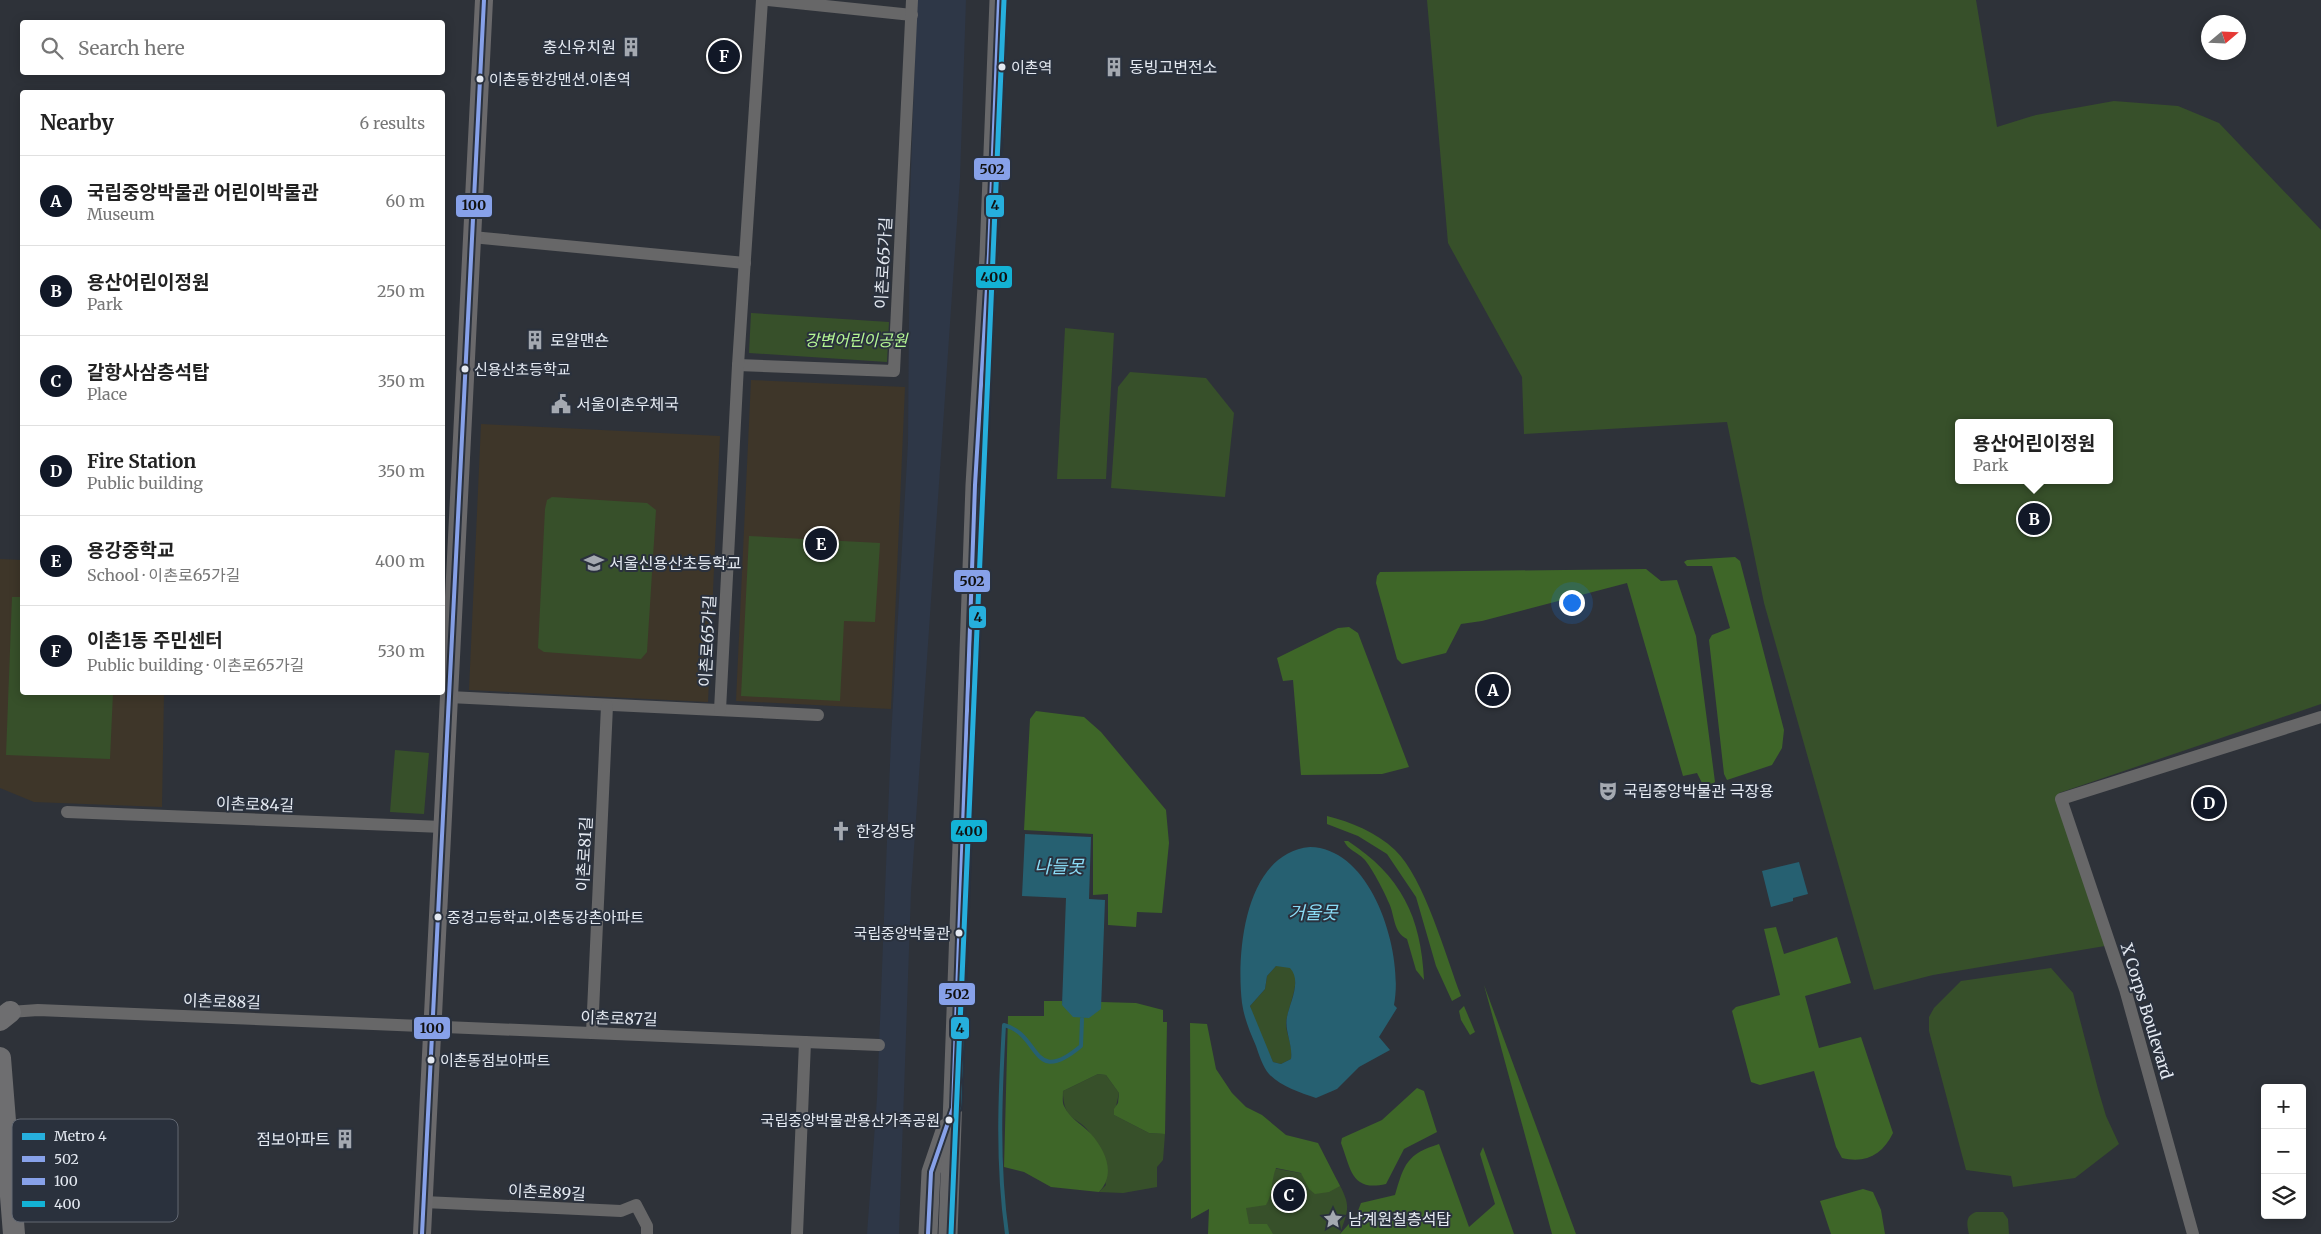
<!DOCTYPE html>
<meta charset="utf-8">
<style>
:root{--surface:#fff;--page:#f6f6f6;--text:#222;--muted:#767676;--line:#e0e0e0;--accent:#111827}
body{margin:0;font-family:Merriweather,"Noto Sans KR",serif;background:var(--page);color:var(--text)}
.controls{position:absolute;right:15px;bottom:15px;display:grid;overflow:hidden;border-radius:5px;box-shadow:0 2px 12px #0003}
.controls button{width:45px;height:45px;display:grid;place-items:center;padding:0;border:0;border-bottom:1px solid var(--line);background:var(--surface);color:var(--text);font:25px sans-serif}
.compass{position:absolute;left:2201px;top:15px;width:45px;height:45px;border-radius:50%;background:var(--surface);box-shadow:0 2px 12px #0003;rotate:71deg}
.you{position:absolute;left:1571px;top:602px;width:18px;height:18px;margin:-12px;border:4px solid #fff;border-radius:50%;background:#1a73e8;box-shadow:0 0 0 8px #1a73e833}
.badge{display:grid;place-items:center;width:32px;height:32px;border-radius:50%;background:var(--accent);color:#fff;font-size:16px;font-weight:700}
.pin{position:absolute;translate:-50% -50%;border:2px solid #fff;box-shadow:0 1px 5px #0006}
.popup{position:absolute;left:1955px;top:419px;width:158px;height:65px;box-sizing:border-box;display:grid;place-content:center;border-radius:5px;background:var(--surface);filter:drop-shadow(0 1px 4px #0005);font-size:16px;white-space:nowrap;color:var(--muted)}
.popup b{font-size:19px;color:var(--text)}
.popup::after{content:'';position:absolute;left:50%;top:100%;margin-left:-10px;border:10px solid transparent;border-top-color:var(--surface)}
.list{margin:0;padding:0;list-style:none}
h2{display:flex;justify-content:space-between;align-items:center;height:65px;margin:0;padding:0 20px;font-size:21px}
h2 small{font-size:16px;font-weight:400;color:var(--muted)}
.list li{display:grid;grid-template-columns:32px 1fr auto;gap:15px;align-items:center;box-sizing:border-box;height:90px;padding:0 20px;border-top:1px solid var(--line)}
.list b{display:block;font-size:19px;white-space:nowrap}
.list p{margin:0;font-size:16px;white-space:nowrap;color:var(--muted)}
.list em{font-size:16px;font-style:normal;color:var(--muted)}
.icon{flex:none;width:28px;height:28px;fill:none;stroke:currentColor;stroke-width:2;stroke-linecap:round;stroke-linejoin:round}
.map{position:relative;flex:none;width:2321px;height:1234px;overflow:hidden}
.search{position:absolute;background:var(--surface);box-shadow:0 2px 12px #0003;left:20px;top:20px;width:425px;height:55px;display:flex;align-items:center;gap:12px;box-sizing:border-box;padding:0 18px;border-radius:5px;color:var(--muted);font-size:19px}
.panel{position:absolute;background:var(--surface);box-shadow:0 2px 12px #0003;left:20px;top:90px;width:425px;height:605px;border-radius:5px}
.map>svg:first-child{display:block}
.built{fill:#2e3747}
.education{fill:#3e3629}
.green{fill:#37502a;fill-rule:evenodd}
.forest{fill:#3e6628}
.water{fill:#266071;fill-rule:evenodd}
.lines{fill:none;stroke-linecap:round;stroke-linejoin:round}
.stream{stroke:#266071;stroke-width:4}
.street{stroke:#676768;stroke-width:12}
.secondary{stroke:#6a696b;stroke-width:18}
.primary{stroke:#68686a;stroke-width:19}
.highway{stroke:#6e6e70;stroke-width:22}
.bus-1-casing{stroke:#2a313d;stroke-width:8}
.bus-2-casing{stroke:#2a313d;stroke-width:8}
.bus-3-casing{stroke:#2a313d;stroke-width:8}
.bus-1{stroke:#87a1e9;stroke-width:4}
.bus-2{stroke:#87a1e9;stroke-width:4}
.bus-3{stroke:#13b2d5;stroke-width:4}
.metro-1-casing{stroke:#2a313d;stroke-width:9}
.metro-1{stroke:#26afdd;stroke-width:5}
.bus-dot{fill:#e4e9f1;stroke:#2a313d;stroke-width:2}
.labels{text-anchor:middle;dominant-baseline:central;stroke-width:4;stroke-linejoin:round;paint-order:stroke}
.bus-label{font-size:15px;fill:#e4e9f1;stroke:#2a313d;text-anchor:start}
.poi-label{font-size:16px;fill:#e4e9f1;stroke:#2a313d;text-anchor:start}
.street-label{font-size:16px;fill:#e4e9f1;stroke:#2a313d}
.park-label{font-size:16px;font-style:italic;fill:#b5f794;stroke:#2a313d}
.water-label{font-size:18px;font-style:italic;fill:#8adcf6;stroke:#2a313d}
.key{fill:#2a313d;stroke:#626873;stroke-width:1}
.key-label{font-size:14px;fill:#e4e9f1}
.line-badge{stroke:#2a313d;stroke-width:2}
.pale-badge-label{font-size:14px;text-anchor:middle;font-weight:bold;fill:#111}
</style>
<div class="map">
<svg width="2321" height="1234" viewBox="0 0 2321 1234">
<rect width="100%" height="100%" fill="#2e3239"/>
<!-- built -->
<path class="built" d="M 917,0 L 966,0 L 960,178 L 911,892 L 899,1234 L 867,1234 L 877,1098 L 891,738 L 908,443 L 910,197 Z"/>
<!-- education -->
<g class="education">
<path d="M 751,380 L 905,387 L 891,709 L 736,701 Z"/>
<path d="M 481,424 L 720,436 L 708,702 L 469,690 Z"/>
<path d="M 0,559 L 22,560 L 22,692 L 164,693 L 162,807 L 34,802 L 0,788 Z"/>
</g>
<!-- green -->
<g class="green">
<path d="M 1427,0 L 1976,0 L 1997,127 L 2036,115 L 2114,101 L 2178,106 L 2219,123 L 2321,230 L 2321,704 L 2059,793 L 2105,946 L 1933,975 L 1874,990 L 1764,603 L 1727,422 L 1524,434 L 1522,377 L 1448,243 ZM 1959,423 L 2109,423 L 2109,480 L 1959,480 Z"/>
<path d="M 751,313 L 889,322 L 887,362 L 749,353 Z"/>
<path d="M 1065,328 L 1114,333 L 1106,479 L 1057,479 Z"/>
<path d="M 1130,372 L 1206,378 L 1234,413 L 1225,497 L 1111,488 L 1118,387 Z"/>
<path d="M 552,497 L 647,503 L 656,510 L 647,652 L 641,659 L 544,652 L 538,648 L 545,509 L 547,500 Z"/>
<path d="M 749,536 L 880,543 L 875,622 L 844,621 L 840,701 L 741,696 Z"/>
<path d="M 12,597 L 22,597 L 22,692 L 113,693 L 110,759 L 6,755 Z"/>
<path d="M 395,750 L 429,753 L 424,814 L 390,812 Z"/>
<path d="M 1276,966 C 1314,959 1285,1010 1286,1025 C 1287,1037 1293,1044 1291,1059 L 1281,1064 L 1273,1062 L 1257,1028 L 1250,1006 L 1265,989 L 1267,976 Z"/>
<path d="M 2051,968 L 2073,993 L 2098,1089 L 2106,1116 L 2119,1144 L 2075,1178 L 2013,1187 L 2011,1176 L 1966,1170 L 1929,1031 L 1929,1017 L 1934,1008 L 1961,981 Z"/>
<path d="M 1098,1074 L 1106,1075 L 1119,1093 L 1114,1115 L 1149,1133 L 1165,1134 L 1163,1160 L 1157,1167 L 1157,1187 L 1123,1193 L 1099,1192 L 1106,1185 C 1101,1170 1099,1149 1091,1135 C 1081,1116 1063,1124 1063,1091 Z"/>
<path d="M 1245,1163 L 1337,1180 C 1351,1206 1349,1207 1340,1234 L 1248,1234 L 1243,1228 Z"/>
<path d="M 1976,1212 L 2003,1212 L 2008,1219 L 2009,1234 L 1969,1234 C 1967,1224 1965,1216 1976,1212 Z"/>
</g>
<!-- forest -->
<g class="forest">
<path d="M 1735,557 L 1740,561 L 1784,730 L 1782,748 L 1772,765 L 1727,780 L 1724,774 L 1709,640 L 1712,635 L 1730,628 L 1712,566 L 1687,566 L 1684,562 L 1687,560 Z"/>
<path d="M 1646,569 L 1661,581 L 1677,580 L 1696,636 L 1715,782 L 1710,785 L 1702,783 L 1697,773 L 1683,776 L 1627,583 L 1482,621 L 1461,624 L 1446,653 L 1402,664 L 1397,659 L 1376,583 L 1377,576 L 1380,572 Z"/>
<path d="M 1349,627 L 1358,633 L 1409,767 L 1382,774 L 1301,775 L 1293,680 L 1283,681 L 1277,658 L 1338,628 Z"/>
<path d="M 1036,711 L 1084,717 L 1101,732 L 1166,810 L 1169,843 L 1162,913 L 1137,912 L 1136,927 L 1108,925 L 1108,894 L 1093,895 L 1093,834 L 1024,830 L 1030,719 Z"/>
<path d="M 1327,816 C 1351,822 1376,832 1395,850 C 1424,877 1446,957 1461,996 L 1452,1001 L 1436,966 L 1416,897 L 1387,854 L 1358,836 L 1327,824 Z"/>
<path d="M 1344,841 L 1348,841 C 1401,876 1421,916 1424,980 L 1416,970 L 1407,939 C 1393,932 1395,916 1389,903 C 1384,891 1372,868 1364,859 C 1357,852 1348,850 1344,841 Z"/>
<path d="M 1776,927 L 1784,954 L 1837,937 L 1851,983 L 1805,996 L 1819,1048 L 1861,1037 L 1893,1133 C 1883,1154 1866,1164 1842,1158 L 1836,1147 L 1814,1071 L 1760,1085 L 1751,1082 L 1732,1011 L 1736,1007 L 1780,995 L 1764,929 Z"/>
<path d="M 1484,985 L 1576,1234 L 1552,1234 Z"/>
<path d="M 1044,1001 L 1062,1001 L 1062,1005 L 1101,1009 L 1101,1002 L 1136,1003 L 1163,1010 L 1163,1022 L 1167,1022 L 1165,1134 L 1149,1133 L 1114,1115 L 1114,1109 L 1118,1103 L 1119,1093 L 1106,1075 L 1098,1074 L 1063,1091 C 1063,1096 1062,1102 1064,1106 C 1070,1119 1082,1124 1091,1134 C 1106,1151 1116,1174 1099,1192 L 1051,1187 L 1024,1172 L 1004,1167 L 1008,1016 L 1044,1016 Z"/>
<path d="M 1464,1006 L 1475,1032 L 1470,1035 L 1461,1020 L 1459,1011 Z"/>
<path d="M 1190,1023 L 1207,1024 L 1216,1069 L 1232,1093 L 1246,1107 L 1262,1115 L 1286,1135 L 1318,1143 L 1340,1186 L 1329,1192 L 1315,1194 L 1309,1189 L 1301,1173 L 1276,1168 C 1271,1180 1273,1194 1266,1205 L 1246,1208 L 1249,1224 L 1267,1224 L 1273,1234 L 1208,1234 L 1209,1209 L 1191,1219 Z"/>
<path d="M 1417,1088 L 1424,1091 L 1437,1132 L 1404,1149 L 1386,1184 C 1351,1192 1351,1169 1341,1143 L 1342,1138 L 1382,1120 Z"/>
<path d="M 1439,1144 L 1469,1227 L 1495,1204 L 1480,1154 L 1483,1147 L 1514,1234 L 1340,1234 L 1356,1216 L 1361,1203 L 1395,1195 C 1404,1164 1407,1154 1439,1144 Z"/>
<path d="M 1863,1189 L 1873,1192 L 1881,1210 L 1885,1234 L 1831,1234 L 1820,1201 Z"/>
</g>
<!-- water -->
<g class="water">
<path d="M 1025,834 L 1091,837 L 1089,899 L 1105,900 L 1101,1009 L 1089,1018 L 1073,1017 L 1062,1005 L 1066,898 L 1022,896 Z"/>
<path d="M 1310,847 C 1373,848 1404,954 1394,1005 L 1397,1008 L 1379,1037 L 1390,1050 L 1359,1067 L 1337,1089 L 1316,1098 C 1301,1093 1280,1086 1269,1074 C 1263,1067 1259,1055 1256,1046 C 1250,1032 1244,1018 1242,1003 C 1236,952 1245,853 1310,847 ZM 1276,966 L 1290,968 C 1302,981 1290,1002 1287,1017 C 1284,1030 1293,1044 1291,1059 L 1281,1064 L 1273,1062 L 1250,1006 L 1265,989 L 1267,976 Z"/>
<path d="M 1799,862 L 1808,894 L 1793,898 L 1793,901 L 1771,907 L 1762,871 Z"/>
</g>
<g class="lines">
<!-- stream -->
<path class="stream" d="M 1007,1234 C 997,1164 1000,1095 1004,1025 C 1041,1034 1031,1088 1081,1046 L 1082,1019"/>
<!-- street -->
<g class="street">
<path d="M 768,0 L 912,15"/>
<path d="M 472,237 L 745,263"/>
<path d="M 738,365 L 894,371 L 912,0"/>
<path d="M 449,697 L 818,715"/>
<path d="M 720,710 L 738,365 L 762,0"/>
<path d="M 67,812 L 443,827"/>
<path d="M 10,1012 L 38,1010 L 879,1045"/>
<path d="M 592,1033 L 607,706"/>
<path d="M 424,1202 L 621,1211 L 636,1205 L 647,1226 L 647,1234"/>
<path d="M 797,1234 L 805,1042"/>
<path d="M 2193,1234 L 2125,989 L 2061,799 L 2321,717"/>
</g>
<!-- secondary -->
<path class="secondary" d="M 422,1234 L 484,0"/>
<!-- primary -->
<g class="primary">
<path d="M 928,1234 L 931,1172 L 946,1128"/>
<path d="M 948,1234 L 975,485 L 989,254 L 999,0"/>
</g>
<!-- highway -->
<g class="highway">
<path d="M 0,1020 L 10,1012"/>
<path d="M 0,1058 L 14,1234"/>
</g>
<defs>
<path id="bus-1" d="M 928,1234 L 931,1172 L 953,1108 L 975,485 L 989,254 L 999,0"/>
<path id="bus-2" d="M 422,1234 L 484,0"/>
<path id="bus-3" d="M 959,1108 L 981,485 L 995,254 L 1005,0"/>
</defs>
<!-- bus-1 casing -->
<use href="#bus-1" class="bus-1-casing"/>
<!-- bus-2 casing -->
<use href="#bus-2" class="bus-2-casing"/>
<!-- bus-3 casing -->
<use href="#bus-3" class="bus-3-casing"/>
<!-- bus-1 -->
<use href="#bus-1" class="bus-1"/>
<!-- bus-2 -->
<use href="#bus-2" class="bus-2"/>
<!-- bus-3 -->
<use href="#bus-3" class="bus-3"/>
<defs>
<path id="metro-1" d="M 951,1234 L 1004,0"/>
</defs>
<!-- metro-1 casing -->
<use href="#metro-1" class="metro-1-casing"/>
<!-- metro-1 -->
<use href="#metro-1" class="metro-1"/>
</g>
<!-- icons -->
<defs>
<symbol id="building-bare" viewBox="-9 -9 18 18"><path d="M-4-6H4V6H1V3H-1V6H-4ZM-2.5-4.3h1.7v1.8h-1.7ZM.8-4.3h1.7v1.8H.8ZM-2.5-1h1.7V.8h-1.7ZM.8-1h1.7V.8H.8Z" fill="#a4a9b1" stroke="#2a313d" stroke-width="2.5" paint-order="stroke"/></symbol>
<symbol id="civic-bare" viewBox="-9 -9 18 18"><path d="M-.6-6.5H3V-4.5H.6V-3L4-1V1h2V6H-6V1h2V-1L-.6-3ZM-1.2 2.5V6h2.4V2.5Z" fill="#a4a9b1" stroke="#2a313d" stroke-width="2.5" paint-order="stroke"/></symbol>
<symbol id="school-bare" viewBox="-9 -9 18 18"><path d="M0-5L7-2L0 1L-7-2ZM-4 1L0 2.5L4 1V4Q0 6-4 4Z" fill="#a4a9b1" stroke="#2a313d" stroke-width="2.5" paint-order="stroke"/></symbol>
<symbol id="theatre-bare" viewBox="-9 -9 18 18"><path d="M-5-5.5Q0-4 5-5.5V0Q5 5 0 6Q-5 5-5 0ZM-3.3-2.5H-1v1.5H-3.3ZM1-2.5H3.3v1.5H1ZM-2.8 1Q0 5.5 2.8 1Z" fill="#a4a9b1" stroke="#2a313d" stroke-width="2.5" paint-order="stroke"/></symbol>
<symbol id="church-bare" viewBox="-9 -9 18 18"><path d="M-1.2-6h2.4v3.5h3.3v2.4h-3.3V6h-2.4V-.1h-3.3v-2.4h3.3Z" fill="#a4a9b1" stroke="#2a313d" stroke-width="2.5" paint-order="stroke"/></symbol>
<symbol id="sight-bare" viewBox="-9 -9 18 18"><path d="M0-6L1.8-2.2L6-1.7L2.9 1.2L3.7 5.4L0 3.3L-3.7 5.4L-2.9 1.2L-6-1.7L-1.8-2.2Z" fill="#a4a9b1" stroke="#2a313d" stroke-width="2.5" paint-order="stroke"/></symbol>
</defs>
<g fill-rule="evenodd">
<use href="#building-bare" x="617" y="33" width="28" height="28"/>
<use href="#building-bare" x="1100" y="53" width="28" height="28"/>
<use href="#building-bare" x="521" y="326" width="28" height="28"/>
<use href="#civic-bare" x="547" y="390" width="28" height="28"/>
<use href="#school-bare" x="580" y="549" width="28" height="28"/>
<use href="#theatre-bare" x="1594" y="777" width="28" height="28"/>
<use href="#church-bare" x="827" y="817" width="28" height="28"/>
<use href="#building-bare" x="331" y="1125" width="28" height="28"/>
<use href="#sight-bare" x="1319" y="1205" width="28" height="28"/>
</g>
<!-- markers -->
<g class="bus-dot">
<circle cx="1002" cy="67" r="4.5"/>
<circle cx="480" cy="79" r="4.5"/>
<circle cx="465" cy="369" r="4.5"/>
<circle cx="438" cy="917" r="4.5"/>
<circle cx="959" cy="933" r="4.5"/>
<circle cx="431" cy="1060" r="4.5"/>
<circle cx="949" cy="1120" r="4.5"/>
</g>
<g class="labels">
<!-- bus labels -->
<g class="bus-label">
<text x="1011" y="67">이촌역</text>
<text x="489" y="79">이촌동한강맨션.이촌역</text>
<text x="474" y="369">신용산초등학교</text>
<text x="447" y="917">중경고등학교.이촌동강촌아파트</text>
<text x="950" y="933" text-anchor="end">국립중앙박물관</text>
<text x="440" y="1060">이촌동점보아파트</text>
<text x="940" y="1120" text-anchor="end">국립중앙박물관용산가족공원</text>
</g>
<!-- poi labels -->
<g class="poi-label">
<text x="616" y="47" text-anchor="end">충신유치원</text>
<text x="1129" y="67">동빙고변전소</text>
<text x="550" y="340">로얄맨숀</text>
<text x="576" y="404">서울이촌우체국</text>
<text x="609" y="563">서울신용산초등학교</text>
<text x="1623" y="791">국립중앙박물관 극장용</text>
<text x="856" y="831">한강성당</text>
<text x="330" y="1139" text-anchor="end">점보아파트</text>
<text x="1348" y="1219">남계원칠층석탑</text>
</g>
<!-- street labels -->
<g class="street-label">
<text transform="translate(883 263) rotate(-87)">이촌로65가길</text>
<text transform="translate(707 641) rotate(-87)">이촌로65가길</text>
<text transform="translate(255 804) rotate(2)">이촌로84길</text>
<text transform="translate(584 854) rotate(-87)">이촌로81길</text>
<text transform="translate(222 1001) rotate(2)">이촌로88길</text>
<text transform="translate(2147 1011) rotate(73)">X Corps Boulevard</text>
<text transform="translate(619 1018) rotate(2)">이촌로87길</text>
<text transform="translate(547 1192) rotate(3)">이촌로89길</text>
</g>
<!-- park labels -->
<g class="park-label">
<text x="856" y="340">강변어린이공원</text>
</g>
<!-- water labels -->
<g class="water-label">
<text x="1059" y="866">나들못</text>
<text x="1313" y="912">거울못</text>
</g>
</g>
<!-- legend -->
<rect x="12" y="1119" width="166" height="103" rx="8" class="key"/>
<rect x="22" y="1133" width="23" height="7" fill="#26afdd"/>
<rect x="22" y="1156" width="23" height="6" fill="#87a1e9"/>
<rect x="22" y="1178" width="23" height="7" fill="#87a1e9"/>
<rect x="22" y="1201" width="23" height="6" fill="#13b2d5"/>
<g class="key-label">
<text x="54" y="1141">Metro 4</text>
<text x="54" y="1164">502</text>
<text x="54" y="1186">100</text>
<text x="54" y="1209">400</text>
</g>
<g class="line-badge">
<rect x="973" y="157" width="38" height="24" rx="5" fill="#87a1e9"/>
<rect x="455" y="194" width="38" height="24" rx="5" fill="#87a1e9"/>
<rect x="985" y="194" width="20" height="24" rx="5" fill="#26afdd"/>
<rect x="975" y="265" width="38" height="24" rx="5" fill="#13b2d5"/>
<rect x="953" y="569" width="38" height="24" rx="5" fill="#87a1e9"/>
<rect x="968" y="605" width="19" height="24" rx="5" fill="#26afdd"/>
<rect x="950" y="819" width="38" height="24" rx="5" fill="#13b2d5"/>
<rect x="938" y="982" width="38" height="24" rx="5" fill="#87a1e9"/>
<rect x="413" y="1016" width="38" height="24" rx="5" fill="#87a1e9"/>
<rect x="950" y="1016" width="20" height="24" rx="5" fill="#26afdd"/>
</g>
<g class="pale-badge-label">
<text x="992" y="174">502</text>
<text x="474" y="210">100</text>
<text x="995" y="210">4</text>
<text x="994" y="282">400</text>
<text x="972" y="586">502</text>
<text x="978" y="622">4</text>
<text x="969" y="836">400</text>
<text x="957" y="999">502</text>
<text x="432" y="1033">100</text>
<text x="960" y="1033">4</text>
</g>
</svg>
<div class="controls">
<button>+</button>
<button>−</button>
<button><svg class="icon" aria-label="layers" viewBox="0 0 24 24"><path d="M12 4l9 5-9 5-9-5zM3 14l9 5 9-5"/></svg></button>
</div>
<svg class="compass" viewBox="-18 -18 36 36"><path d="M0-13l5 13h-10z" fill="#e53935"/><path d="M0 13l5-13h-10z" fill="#767676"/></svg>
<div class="you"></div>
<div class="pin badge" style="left:1493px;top:690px">A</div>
<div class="pin badge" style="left:2034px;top:519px">B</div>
<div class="popup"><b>용산어린이정원</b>Park</div>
<div class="pin badge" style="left:1289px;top:1195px">C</div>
<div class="pin badge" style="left:2209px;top:803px">D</div>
<div class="pin badge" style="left:821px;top:544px">E</div>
<div class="pin badge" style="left:724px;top:56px">F</div>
<div class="search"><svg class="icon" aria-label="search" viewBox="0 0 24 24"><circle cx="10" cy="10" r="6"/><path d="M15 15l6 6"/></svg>Search here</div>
<section class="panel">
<h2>Nearby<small>6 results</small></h2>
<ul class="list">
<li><span class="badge">A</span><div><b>국립중앙박물관 어린이박물관</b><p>Museum</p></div><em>60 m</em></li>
<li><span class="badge">B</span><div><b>용산어린이정원</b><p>Park</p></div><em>250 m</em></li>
<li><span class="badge">C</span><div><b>갈항사삼층석탑</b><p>Place</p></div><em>350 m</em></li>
<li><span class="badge">D</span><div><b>Fire Station</b><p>Public building</p></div><em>350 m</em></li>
<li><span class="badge">E</span><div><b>용강중학교</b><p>School · 이촌로65가길</p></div><em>400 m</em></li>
<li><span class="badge">F</span><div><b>이촌1동 주민센터</b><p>Public building · 이촌로65가길</p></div><em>530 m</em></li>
</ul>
</section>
</div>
